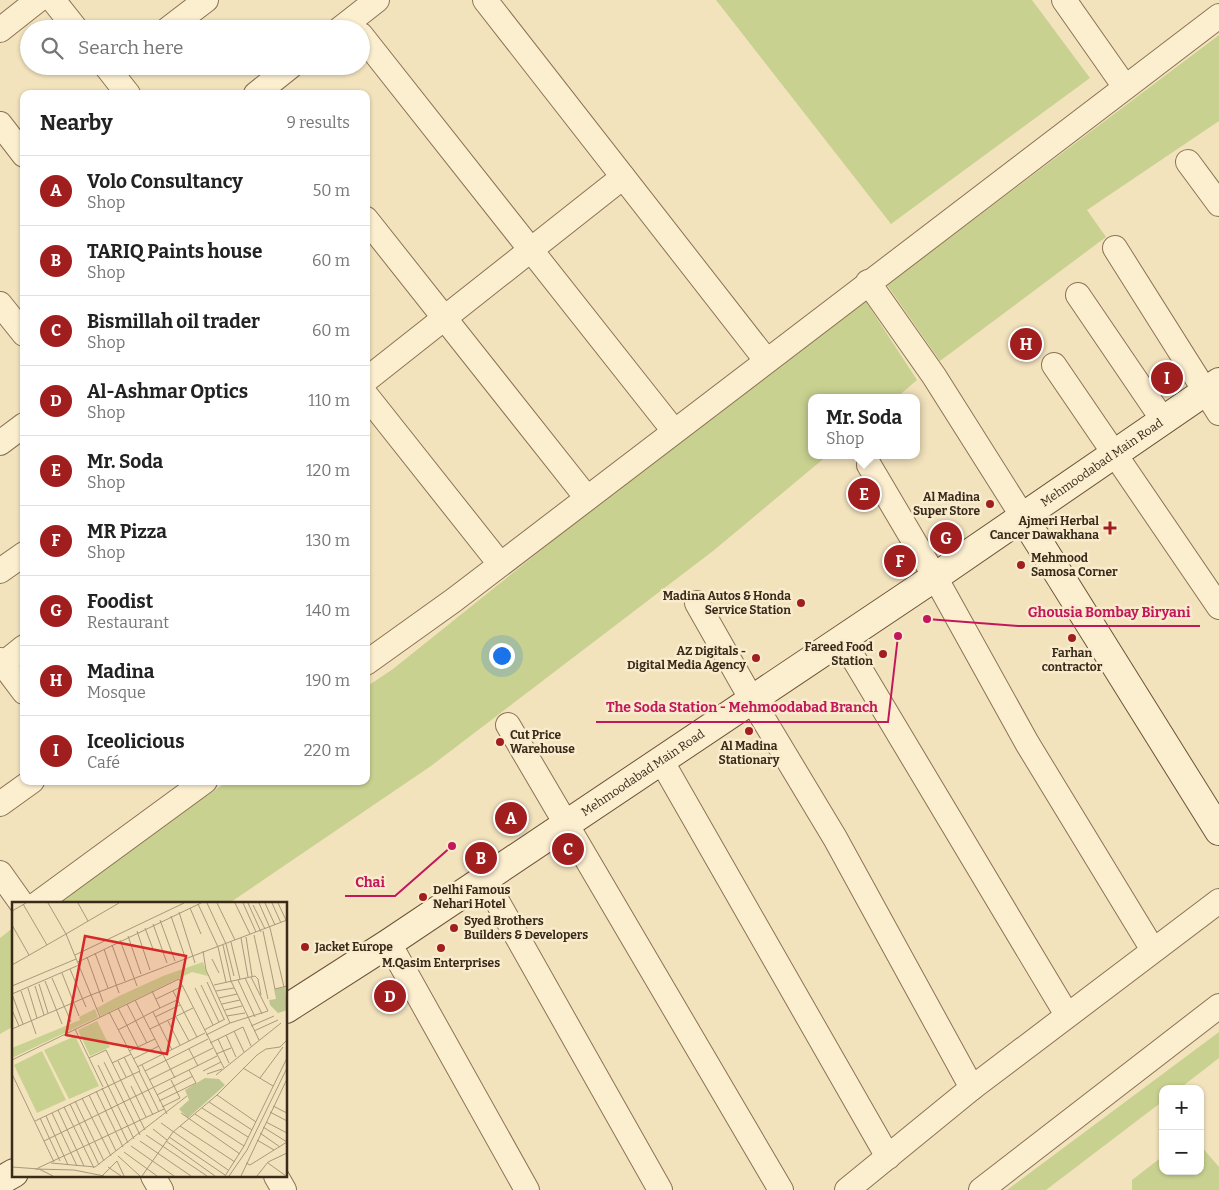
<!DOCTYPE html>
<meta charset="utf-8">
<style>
:root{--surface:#fff;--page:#f6f6f6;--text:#222;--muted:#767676;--line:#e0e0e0;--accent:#a01e1e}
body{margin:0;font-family:Bitter,serif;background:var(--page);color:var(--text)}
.controls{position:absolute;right:15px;bottom:15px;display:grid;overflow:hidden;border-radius:10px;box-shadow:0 1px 4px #0004}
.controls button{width:45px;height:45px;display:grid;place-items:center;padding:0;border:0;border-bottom:1px solid var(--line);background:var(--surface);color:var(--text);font:25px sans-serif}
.you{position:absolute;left:501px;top:655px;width:18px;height:18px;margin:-12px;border:4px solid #fff;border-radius:50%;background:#1a73e8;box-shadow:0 0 0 8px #1a73e833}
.badge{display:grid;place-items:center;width:32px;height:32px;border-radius:50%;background:var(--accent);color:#fff;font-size:16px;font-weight:700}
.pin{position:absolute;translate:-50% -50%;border:2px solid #fff;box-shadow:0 1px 5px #0006}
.popup{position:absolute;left:808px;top:394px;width:112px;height:65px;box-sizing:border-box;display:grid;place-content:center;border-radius:10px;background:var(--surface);filter:drop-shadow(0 1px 4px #0005);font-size:16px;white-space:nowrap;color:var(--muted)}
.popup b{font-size:19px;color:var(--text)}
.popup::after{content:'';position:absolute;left:50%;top:100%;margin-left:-10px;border:10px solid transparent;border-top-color:var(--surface)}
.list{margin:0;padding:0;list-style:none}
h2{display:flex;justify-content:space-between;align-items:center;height:65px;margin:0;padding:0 20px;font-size:21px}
h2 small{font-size:16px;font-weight:400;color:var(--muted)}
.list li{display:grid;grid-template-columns:32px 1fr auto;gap:15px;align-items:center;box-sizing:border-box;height:70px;padding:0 20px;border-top:1px solid var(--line)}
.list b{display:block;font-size:19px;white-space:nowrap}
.list p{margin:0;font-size:16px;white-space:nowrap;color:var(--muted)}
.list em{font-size:16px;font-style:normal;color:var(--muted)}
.icon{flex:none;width:28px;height:28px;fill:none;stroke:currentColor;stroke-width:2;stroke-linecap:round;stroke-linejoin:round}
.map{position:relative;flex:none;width:1219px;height:1190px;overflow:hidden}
.search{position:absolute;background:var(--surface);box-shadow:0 1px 4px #0004;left:20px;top:20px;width:350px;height:55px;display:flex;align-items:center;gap:12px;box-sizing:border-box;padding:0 18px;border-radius:28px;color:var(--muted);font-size:19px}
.panel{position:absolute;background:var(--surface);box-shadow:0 1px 4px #0004;left:20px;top:90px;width:350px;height:695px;border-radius:10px}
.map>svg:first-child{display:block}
.green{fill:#c9d190}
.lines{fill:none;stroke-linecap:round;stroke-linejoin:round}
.street-casing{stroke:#8c7254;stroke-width:26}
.secondary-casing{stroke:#6d5338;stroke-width:30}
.street{stroke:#fcefd0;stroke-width:24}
.secondary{stroke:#fcefd0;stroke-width:28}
.poi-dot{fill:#a01e1e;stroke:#f9eccd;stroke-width:2}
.labels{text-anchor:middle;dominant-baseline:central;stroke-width:5;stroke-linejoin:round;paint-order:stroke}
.street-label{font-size:12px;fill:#392a1a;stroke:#f9eccd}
.poi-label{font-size:12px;font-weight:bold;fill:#392a1a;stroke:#f9eccd;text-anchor:end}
.inset-road{fill:none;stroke:#a8997c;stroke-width:1}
.view{fill:#d62828;fill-opacity:0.15;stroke:#d62828;stroke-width:2.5}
.inset-edge{fill:none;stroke:#392a1a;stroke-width:2.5}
.leader{fill:none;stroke:#c2185b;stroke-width:2}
.callout-dot{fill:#c2185b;stroke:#f9eccd;stroke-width:2}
.callout-label{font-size:14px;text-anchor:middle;font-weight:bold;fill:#c2185b;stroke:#f9eccd;stroke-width:5;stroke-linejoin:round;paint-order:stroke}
</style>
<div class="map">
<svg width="1219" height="1190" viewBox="0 0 1219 1190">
<rect width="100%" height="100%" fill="#f2e3bd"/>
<!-- green -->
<g class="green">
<path d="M 716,0 L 1032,0 L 1090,78 L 891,224 Z"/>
<path d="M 1219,35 L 1219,121 L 1087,210 L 1106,237 L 940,361 L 887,285 Z"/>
<path d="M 861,294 L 917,380 L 896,398 L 812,398 L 812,455 L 828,455 L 713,551 L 431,766 L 228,904 L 48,904 L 228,781 L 366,781 L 366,687 L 393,669 Z"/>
<path d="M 14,927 L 14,1026 L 0,1034 L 0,938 Z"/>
<path d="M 1219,1032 L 1219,1058 L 1179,1089 L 1163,1089 L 1163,1101 L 1046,1190 L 1007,1190 Z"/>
<path d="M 1200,1145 L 1219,1167 L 1219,1190 L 1132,1190 L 1132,1180 L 1163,1156 L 1163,1171 L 1200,1171 Z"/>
</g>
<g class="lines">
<defs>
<g id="street">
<path d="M 53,0 L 76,29"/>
<path d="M 485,0 L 766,360"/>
<path d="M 1064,0 L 1125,87"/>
<path d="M 168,29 L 206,0"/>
<path d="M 340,29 L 377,0"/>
<path d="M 0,30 L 38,0"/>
<path d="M 361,35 L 674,431"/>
<path d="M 106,66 L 128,94"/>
<path d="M 256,94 L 291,66"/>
<path d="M 0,124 L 24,155"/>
<path d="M 1188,162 L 1219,204"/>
<path d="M 366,219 L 587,498"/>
<path d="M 1115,248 L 1219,413"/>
<path d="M 868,282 L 934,376 L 1023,517"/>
<path d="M 1078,295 L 1163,420"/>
<path d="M 0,304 L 24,334"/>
<path d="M 1054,365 L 1219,607"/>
<path d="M 366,380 L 623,177"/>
<path d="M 366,395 L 500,564"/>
<path d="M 0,443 L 24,425"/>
<path d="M 869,465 L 935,577 L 1027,743 L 1153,950"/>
<path d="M 0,571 L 24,554"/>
<path d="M 697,603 L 752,700 L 835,838 L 972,1088"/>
<path d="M 842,639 L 1067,1015"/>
<path d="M 0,660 L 24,692"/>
<path d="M 366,663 L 454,600 L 1219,16"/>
<path d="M 3,664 L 24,647"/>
<path d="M 508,725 L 781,1190"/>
<path d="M 661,760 L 888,1157"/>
<path d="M 0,804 L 32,781"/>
<path d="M 0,873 L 22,904"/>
<path d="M 484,878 L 660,1190"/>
<path d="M 37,904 L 205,781"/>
<path d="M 389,943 L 527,1190"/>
<path d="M 153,1176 L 161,1190"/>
<path d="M 276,1176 L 284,1190"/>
<path d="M 847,1190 L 972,1088 L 1219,901"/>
<path d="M 981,1190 L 1219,1006"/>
</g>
<g id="secondary">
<path d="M 1023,517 L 1219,831"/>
<path id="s1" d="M 286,1009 L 389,943 L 935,577 L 1219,382"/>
<path d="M 0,1181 L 14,1173"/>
</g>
</defs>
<!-- street casing -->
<use href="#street" class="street-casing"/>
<!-- secondary casing -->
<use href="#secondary" class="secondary-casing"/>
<!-- street -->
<use href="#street" class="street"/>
<!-- secondary -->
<use href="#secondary" class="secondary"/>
</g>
<!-- markers -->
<g class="poi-dot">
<circle cx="990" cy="504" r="5"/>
<path d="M1107.5 520.5h5v5h5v5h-5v5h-5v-5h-5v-5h5z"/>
<circle cx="1021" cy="565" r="5"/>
<circle cx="801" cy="603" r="5"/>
<circle cx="1072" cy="638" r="5"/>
<circle cx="883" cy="654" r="5"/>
<circle cx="756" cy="658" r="5"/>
<circle cx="749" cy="731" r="5"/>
<circle cx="500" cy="742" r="5"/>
<circle cx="423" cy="897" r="5"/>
<circle cx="454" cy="928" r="5"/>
<circle cx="305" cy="947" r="5"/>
<circle cx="441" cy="948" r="5"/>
</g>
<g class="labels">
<!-- street labels -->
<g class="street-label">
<text stroke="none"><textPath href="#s1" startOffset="982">Mehmoodabad Main Road</textPath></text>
<text stroke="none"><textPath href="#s1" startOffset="428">Mehmoodabad Main Road</textPath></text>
</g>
<!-- poi labels -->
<g class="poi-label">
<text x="980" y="497">Al Madina<tspan x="980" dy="14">Super Store</tspan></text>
<text x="1099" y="521">Ajmeri Herbal<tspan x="1099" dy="14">Cancer Dawakhana</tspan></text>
<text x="1031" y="558" text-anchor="start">Mehmood<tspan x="1031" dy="14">Samosa Corner</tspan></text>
<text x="791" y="596">Madina Autos &amp; Honda<tspan x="791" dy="14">Service Station</tspan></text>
<text x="873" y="647">Fareed Food<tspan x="873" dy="14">Station</tspan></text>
<text x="746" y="651">AZ Digitals -<tspan x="746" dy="14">Digital Media Agency</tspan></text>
<text x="1072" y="653" text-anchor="middle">Farhan<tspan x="1072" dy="14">contractor</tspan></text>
<text x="510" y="735" text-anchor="start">Cut Price<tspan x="510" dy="14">Warehouse</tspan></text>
<text x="749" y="746" text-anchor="middle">Al Madina<tspan x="749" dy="14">Stationary</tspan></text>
<text x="433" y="890" text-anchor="start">Delhi Famous<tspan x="433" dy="14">Nehari Hotel</tspan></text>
<text x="464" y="921" text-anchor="start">Syed Brothers<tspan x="464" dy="14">Builders &amp; Developers</tspan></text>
<text x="315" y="947" text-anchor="start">Jacket Europe</text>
<text x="441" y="963" text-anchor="middle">M.Qasim Enterprises</text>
</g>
</g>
<!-- overview -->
<g transform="translate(12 902)">
<rect width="275" height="275" fill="#f2e3bd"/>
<path d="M 191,60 L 196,74 L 180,70 L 89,114 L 85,106 L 105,95 L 151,74 ZM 83,107 L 86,115 L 0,156 L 0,146 L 68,118 L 67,115 ZM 85,119 L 98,145 L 78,154 L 66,128 ZM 63,134 L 87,184 L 57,197 L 32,148 ZM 30,149 L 54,198 L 25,211 L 2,163 Z" fill="#c9d190"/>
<path d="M 273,85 L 275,108 L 266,111 L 258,103 L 257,98 L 264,97 L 262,87 ZM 193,176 L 207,177 L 213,183 L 176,216 L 167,207 L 177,198 L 173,188 Z" fill="#bec590"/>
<path class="inset-road" d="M 36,1 L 54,32 L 107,1M 66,1 L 76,19M 195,1 L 214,42 L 222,74M 205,1 L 223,38M 223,1 L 238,32M 231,1 L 244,30M 236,1 L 249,30M 247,1 L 258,26 L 272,85M 253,1 L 263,23M 260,1 L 269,21M 266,1 L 274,18M 11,2 L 35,43M 186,2 L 206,45 L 214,80M 241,3 L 253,27M 178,6 L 189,32M 0,9 L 14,1M 167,10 L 183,61M 159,14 L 173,55M 148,18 L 163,59M 141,22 L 155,61M 0,23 L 17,53M 133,26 L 141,47M 125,29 L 138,68M 251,29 L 263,87 L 275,84M 242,33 L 256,97M 116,34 L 129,72M 234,35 L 240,74M 229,36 L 236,75M 108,38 L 125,84M 219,40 L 228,77M 100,43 L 113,79M 211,43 L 219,79 L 247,138M 92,47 L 107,91M 191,49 L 194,68 L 218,121M 83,51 L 96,86M 63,53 L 172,1M 75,55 L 91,100M 200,57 L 207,71M 66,60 L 189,1M 0,63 L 54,32 L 79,93 L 275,18M 58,67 L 74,105M 50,71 L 67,114M 40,76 L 59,120M 233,76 L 250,112M 226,78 L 243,115M 33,79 L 50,122M 195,80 L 212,117M 27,82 L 36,111M 189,83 L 207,120M 202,83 L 243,74 L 246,77 L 249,93M 0,84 L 64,57M 23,84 L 32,113M 16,86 L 25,116M 183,86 L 201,123M 9,89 L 24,132M 161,89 L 185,135M 204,89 L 222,86M 0,92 L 67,63M 0,92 L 11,122M 207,96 L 225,92M 144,97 L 171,84M 123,98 L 163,176M 115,102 L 135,141M 210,102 L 228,98M 106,106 L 126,145M 148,106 L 165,98M 0,108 L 7,124M 213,108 L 230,104M 141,110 L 160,148M 215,114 L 233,111M 143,115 L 168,103M 164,115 L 177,139M 156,119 L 168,143M 239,124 L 262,114M 0,127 L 79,93 L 88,115M 63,127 L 91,185M 138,127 L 181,106M 106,128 L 148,106 L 140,89M 192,128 L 213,117M 222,129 L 232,150M 242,129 L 266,118M 194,133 L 218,121 L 256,109 L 239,75M 214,133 L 224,155M 206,137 L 217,161M 198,141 L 231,125 L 239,144M 177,147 L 186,164M 117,149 L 143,137M 204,152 L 219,146M 112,155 L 141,213M 77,156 L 94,148 L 133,228M 121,157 L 147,144M 0,158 L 167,77 L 212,166M 106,159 L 114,175M 92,160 L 128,233M 100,161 L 119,152M 86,163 L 122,237M 130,163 L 155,212M 125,165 L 193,131M 231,166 L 261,184M 127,169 L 147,210M 133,169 L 196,137M 191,169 L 209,160M 0,172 L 42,260M 195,172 L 210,167M 204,173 L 269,121M 248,176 L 271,145M 137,178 L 201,146M 119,184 L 134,215M 90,186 L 116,241M 84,189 L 111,245M 77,193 L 104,249M 145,193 L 181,174M 205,193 L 244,220M 70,196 L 99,254M 63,199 L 92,259M 147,199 L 184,181 L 177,168 L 205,154M 197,200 L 240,228M 58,202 L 87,263M 261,204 L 275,211M 52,205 L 82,266M 150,205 L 168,196 L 159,178M 190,206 L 236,235M 46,208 L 72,264M 258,210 L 275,219M 40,211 L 65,264M 169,211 L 228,252M 183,212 L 232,244M 34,214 L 56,263M 28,216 L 48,259M 23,219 L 128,169 L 97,110M 254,220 L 275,231M 149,221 L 216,268M 168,224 L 223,260M 141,227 L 155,238M 248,231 L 268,245M 134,233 L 195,274M 157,235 L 213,273M 245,238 L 262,248M 32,239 L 177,168M 128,239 L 179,274M 154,239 L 203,274M 119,244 L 162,274M 112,250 L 145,274M 106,254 L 128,274M 39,261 L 83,265 L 175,194M 234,261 L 238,263 L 275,240 L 251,225M 256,261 L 274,274M 0,265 L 27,267 L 41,274M 96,265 L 109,274M 26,266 L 152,207M 23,267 L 62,268 L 92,274M 90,274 L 105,259 L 112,274M 130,274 L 161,230 L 205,193 L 245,153 L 254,147 L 268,145 L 275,138M 213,274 L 232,244 L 275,156M 217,274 L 235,248 L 275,166M 229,274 L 275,177M 245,274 L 256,260 L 275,251"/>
<path class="view" d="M 73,34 L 174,54 L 155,152 L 54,133 Z"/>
<rect width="275" height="275" class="inset-edge"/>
</g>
<!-- callouts -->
<path class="leader" d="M927 619L1018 626H1200M898 636L888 722H596M452 846L395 896H345"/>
<g class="callout-dot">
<circle cx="927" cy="619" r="5"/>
<circle cx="898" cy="636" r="5"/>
<circle cx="452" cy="846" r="5"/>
</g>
<g class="callout-label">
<text x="1109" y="617">Ghousia Bombay Biryani</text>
<text x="742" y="712">The Soda Station - Mehmoodabad Branch</text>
<text x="370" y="887">Chai</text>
</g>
</svg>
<div class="controls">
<button>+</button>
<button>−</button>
</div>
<div class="you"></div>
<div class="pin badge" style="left:511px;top:818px">A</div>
<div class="pin badge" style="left:481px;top:858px">B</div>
<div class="pin badge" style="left:568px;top:849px">C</div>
<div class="pin badge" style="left:390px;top:996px">D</div>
<div class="pin badge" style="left:864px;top:494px">E</div>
<div class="popup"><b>Mr. Soda</b>Shop</div>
<div class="pin badge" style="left:900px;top:561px">F</div>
<div class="pin badge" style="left:946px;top:538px">G</div>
<div class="pin badge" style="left:1026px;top:344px">H</div>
<div class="pin badge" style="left:1167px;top:378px">I</div>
<div class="search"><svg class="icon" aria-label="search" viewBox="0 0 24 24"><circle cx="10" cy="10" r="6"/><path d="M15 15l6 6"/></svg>Search here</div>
<section class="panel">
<h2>Nearby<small>9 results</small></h2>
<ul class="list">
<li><span class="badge">A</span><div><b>Volo Consultancy</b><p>Shop</p></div><em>50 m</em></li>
<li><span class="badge">B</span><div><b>TARIQ Paints house</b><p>Shop</p></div><em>60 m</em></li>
<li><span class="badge">C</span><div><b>Bismillah oil trader</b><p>Shop</p></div><em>60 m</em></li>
<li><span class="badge">D</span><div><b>Al-Ashmar Optics</b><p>Shop</p></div><em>110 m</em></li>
<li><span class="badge">E</span><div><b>Mr. Soda</b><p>Shop</p></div><em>120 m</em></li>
<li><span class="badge">F</span><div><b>MR Pizza</b><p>Shop</p></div><em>130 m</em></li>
<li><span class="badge">G</span><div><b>Foodist</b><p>Restaurant</p></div><em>140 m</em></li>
<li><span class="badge">H</span><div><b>Madina</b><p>Mosque</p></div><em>190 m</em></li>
<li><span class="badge">I</span><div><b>Iceolicious</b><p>Café</p></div><em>220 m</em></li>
</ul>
</section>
</div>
